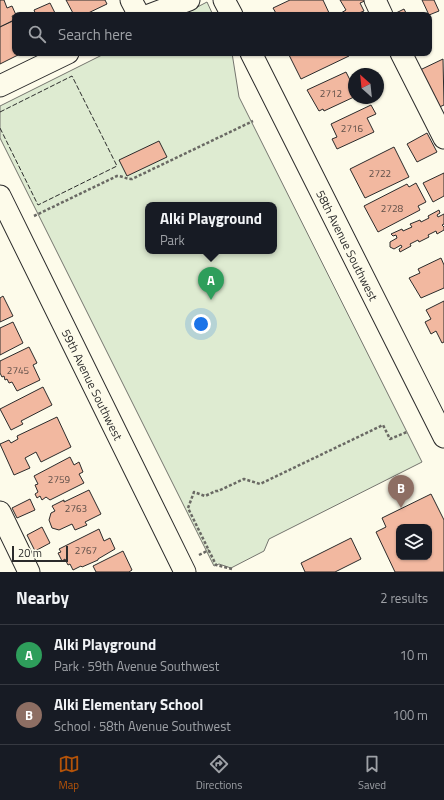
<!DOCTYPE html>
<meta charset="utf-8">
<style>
:root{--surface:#171b24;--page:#242831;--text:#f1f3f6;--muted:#9ea1a6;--line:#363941;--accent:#b45309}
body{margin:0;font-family:"Titillium Web",sans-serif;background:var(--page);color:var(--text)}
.controls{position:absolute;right:12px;bottom:12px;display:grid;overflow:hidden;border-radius:8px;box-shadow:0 1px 3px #0004}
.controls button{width:36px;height:36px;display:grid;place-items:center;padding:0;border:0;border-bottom:1px solid var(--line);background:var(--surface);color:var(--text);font:20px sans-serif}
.compass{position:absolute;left:348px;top:68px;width:36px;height:36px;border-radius:50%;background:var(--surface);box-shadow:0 1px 3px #0004;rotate:333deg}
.scale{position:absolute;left:12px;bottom:10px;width:56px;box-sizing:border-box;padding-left:4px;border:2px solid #2b2b2b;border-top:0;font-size:11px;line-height:14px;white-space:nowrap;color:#2b2b2b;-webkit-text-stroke:3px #fdfbea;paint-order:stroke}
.you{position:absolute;left:201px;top:324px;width:14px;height:14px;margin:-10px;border:3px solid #fff;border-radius:50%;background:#1a73e8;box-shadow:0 0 0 6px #1a73e833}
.badge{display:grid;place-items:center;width:26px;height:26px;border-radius:50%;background:var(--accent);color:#fff;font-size:13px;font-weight:700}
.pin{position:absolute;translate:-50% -33px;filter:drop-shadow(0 1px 2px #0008)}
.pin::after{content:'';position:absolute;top:21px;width:14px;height:12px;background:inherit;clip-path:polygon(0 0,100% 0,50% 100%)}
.popup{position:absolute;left:145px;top:202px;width:132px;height:52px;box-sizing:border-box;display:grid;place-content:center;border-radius:8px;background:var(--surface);filter:drop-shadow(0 1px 3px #0005);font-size:13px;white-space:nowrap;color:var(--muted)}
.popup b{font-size:15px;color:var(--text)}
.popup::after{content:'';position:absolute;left:50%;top:100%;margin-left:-8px;border:8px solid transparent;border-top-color:var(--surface)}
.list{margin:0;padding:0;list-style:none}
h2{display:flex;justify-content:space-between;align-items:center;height:52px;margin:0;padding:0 16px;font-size:17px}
h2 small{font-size:13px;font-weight:400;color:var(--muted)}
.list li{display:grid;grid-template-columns:26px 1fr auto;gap:12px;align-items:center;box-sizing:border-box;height:60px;padding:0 16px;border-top:1px solid var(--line)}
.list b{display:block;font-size:15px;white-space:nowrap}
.list p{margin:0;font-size:13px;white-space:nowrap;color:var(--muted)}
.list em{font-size:13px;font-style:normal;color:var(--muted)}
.icon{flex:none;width:22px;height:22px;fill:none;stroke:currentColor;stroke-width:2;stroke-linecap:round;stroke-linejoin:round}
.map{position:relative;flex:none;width:444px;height:572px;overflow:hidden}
.search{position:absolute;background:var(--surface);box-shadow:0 1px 3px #0004;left:12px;right:12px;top:12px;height:44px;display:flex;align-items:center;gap:10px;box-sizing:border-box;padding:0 14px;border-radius:8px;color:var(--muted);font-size:15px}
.sheet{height:172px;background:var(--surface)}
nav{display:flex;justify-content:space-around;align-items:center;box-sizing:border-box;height:56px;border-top:1px solid var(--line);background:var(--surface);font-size:11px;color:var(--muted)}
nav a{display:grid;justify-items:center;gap:2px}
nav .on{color:var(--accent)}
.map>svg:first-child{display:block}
.green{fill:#deebd1;stroke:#74746e;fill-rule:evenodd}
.building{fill:#f2b8a0;stroke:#2b2b2b;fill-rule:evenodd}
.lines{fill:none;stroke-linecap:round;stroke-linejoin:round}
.minor-casing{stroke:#2b2b2b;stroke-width:23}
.path{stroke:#6a6964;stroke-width:2.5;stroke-dasharray:3 2;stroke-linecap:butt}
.minor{stroke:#fdfbea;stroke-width:21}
.fence{stroke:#2b2b2b;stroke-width:1;stroke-dasharray:5 2;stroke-linecap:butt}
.labels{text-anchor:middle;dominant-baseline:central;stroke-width:3;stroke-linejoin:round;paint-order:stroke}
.number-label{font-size:10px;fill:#5d4e48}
.street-label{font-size:12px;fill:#2b2b2b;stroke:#fdfbea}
</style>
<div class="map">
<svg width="444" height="572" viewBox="0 0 444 572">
<rect width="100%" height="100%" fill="#fdfbea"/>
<!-- green -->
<g class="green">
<path d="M 207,2 L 213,15 L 182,15 Z"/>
<path d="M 106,53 L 232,53 L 239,97 L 422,462 L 269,539 L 264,551 L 231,568 L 219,564 L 214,566 L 0,138 L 0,106 ZM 148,205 L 274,205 L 274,251 L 148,251 Z"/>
</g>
<!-- building -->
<g class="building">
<path d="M 0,0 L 4,0 L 7,8 L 12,6 L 16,15 L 12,16 L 14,20 L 0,27 Z"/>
<path d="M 66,0 L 105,0 L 107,4 L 84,15 L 74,15 Z"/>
<path d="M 290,0 L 323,0 L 330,15 L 277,15 L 273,8 Z"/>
<path d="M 340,0 L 367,0 L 360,3 L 364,11 L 359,13 L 359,15 L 342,15 L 341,13 L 346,10 Z"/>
<path d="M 422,0 L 434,0 L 439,11 L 429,15 Z"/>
<path d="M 50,3 L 56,15 L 36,15 L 34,10 Z"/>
<path d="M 404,9 L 407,15 L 392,15 Z"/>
<path d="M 15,20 L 15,53 L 19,53 L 20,54 L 0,64 L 0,27 Z"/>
<path d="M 294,53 L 348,53 L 349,56 L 301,79 L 289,55 Z"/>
<path d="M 443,59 L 444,105 L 437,108 L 420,70 Z"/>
<path d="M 346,72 L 354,88 L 354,97 L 324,111 L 323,109 L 319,111 L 307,90 Z"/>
<path d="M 371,105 L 376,114 L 367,118 L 374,132 L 337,149 L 332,139 L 337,137 L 331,124 Z"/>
<path d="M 427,133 L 437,152 L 417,162 L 407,144 Z"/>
<path d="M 159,141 L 167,157 L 127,176 L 119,160 Z"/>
<path d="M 394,147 L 409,177 L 365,198 L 350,169 Z"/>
<path d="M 444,173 L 444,196 L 433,202 L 423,183 Z"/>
<path d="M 416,183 L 426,202 L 418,206 L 420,210 L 378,232 L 364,206 L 407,184 L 409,187 Z"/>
<path d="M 439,210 L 440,213 L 437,215 L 438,217 L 444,214 L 444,224 L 442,225 L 444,227 L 444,230 L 437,234 L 436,231 L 428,235 L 429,237 L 419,242 L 418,240 L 410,244 L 411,246 L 400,252 L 399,249 L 402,247 L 401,245 L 394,249 L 390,247 L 390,242 L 397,238 L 396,235 L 393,236 L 391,234 L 402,229 L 403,231 L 412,227 L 410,224 L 420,220 L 421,222 L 429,218 L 428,216 Z"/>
<path d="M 441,258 L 444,265 L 444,288 L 421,298 L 409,278 L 420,273 L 418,269 Z"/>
<path d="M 3,296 L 13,316 L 0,322 L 0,298 Z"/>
<path d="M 444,301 L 444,342 L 442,343 L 436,331 L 431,334 L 425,322 L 431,319 L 426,310 Z"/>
<path d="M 13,322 L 23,343 L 0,355 L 0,328 Z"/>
<path d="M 29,347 L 37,363 L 33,365 L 40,380 L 17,391 L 12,382 L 9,383 L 7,379 L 5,380 L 4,376 L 2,377 L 0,373 L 0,361 Z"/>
<path d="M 43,387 L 52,405 L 21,421 L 23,424 L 11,430 L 0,409 Z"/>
<path d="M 57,417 L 71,447 L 41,462 L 36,452 L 25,458 L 30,468 L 14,475 L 0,444 L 9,440 L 11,443 L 18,439 L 17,436 Z"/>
<path d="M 70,457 L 74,465 L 79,462 L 83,472 L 79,474 L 84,483 L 50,500 L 46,497 L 42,500 L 40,496 L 37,498 L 35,494 L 38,492 L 35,485 L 38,484 L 34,476 Z"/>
<path d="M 89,490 L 101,514 L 85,522 L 87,525 L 75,530 L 72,524 L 59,530 L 52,528 L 49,520 L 51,513 L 55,511 L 52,506 L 64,500 L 64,502 Z"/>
<path d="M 431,494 L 444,520 L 444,572 L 395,572 L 376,532 L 386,527 L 382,518 ZM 399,527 L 429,527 L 429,557 L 399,557 Z"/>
<path d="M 30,499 L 35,510 L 17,518 L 12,508 Z"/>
<path d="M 42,527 L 50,543 L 35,551 L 27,535 Z"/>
<path d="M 99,529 L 104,541 L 110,538 L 115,549 L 98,559 L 98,560 L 82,567 L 81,566 L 73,570 L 70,564 L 68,565 L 65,559 L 62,561 L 58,553 L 61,552 L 59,549 Z"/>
<path d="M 351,538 L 361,559 L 335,572 L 305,572 L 301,563 Z"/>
<path d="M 123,551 L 132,570 L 129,572 L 96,572 L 93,566 Z"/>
</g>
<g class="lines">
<defs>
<g id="minor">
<path d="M 131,0 L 139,15"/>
<path d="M 224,0 L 232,15"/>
<path d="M 375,0 L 382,15"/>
<path d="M 149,15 L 189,0"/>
<path id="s1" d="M 251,53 L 444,437"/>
<path d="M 401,53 L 444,138"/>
<path d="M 0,86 L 68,53"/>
<path id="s2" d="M 0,196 L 185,572"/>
<path d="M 0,512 L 29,572"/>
</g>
</defs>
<!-- minor casing -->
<use href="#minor" class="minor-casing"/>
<!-- path -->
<g class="path">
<path d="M 34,216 L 117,176 C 122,176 126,179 132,179 L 253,121"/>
<path d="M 199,555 L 209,550"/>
<path d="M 232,569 L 216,565 L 188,508 L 194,492 L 205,496 L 216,491 L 218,491 L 244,479 L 260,484 L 383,425 L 390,439 L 407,432"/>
</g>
<!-- minor -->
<use href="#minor" class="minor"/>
<!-- fence -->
<path class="fence" d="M 0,112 L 72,76 L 117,166 L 38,205 L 0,128"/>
</g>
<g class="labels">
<!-- number labels -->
<g class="number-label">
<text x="331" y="93">2712</text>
<text x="352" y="128">2716</text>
<text x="380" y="173">2722</text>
<text x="392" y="208">2728</text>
<text x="18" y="370">2745</text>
<text x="59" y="479">2759</text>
<text x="76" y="508">2763</text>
<text x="86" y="550">2767</text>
</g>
<!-- street labels -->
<g class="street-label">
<text stroke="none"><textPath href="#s1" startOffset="215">58th Avenue Southwest</textPath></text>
<text stroke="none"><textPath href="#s2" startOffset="210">59th Avenue Southwest</textPath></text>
</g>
</g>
</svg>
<div class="controls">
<button><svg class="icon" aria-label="layers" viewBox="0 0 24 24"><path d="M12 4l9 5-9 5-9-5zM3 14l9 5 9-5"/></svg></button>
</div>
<svg class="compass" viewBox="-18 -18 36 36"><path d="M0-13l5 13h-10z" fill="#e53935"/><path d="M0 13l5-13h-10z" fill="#9ea1a6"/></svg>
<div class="scale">20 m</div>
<div class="you"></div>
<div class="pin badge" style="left:211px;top:300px;background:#2e9e5b">A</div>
<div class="popup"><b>Alki Playground</b>Park</div>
<div class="pin badge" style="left:401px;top:508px;background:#8d6e63">B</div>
<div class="search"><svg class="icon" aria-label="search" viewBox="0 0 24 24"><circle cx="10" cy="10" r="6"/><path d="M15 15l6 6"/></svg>Search here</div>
</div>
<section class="sheet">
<h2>Nearby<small>2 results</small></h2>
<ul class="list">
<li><span class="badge" style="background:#2e9e5b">A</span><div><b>Alki Playground</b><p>Park · 59th Avenue Southwest</p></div><em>10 m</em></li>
<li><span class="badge" style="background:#8d6e63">B</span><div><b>Alki Elementary School</b><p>School · 58th Avenue Southwest</p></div><em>100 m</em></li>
</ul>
</section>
<nav>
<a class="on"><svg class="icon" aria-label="map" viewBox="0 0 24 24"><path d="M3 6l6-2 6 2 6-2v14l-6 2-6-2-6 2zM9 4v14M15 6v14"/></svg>Map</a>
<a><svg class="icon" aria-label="directions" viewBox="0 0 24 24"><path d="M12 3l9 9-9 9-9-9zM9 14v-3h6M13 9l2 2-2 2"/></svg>Directions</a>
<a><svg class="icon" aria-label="saved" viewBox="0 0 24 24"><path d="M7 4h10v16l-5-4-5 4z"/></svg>Saved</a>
</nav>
